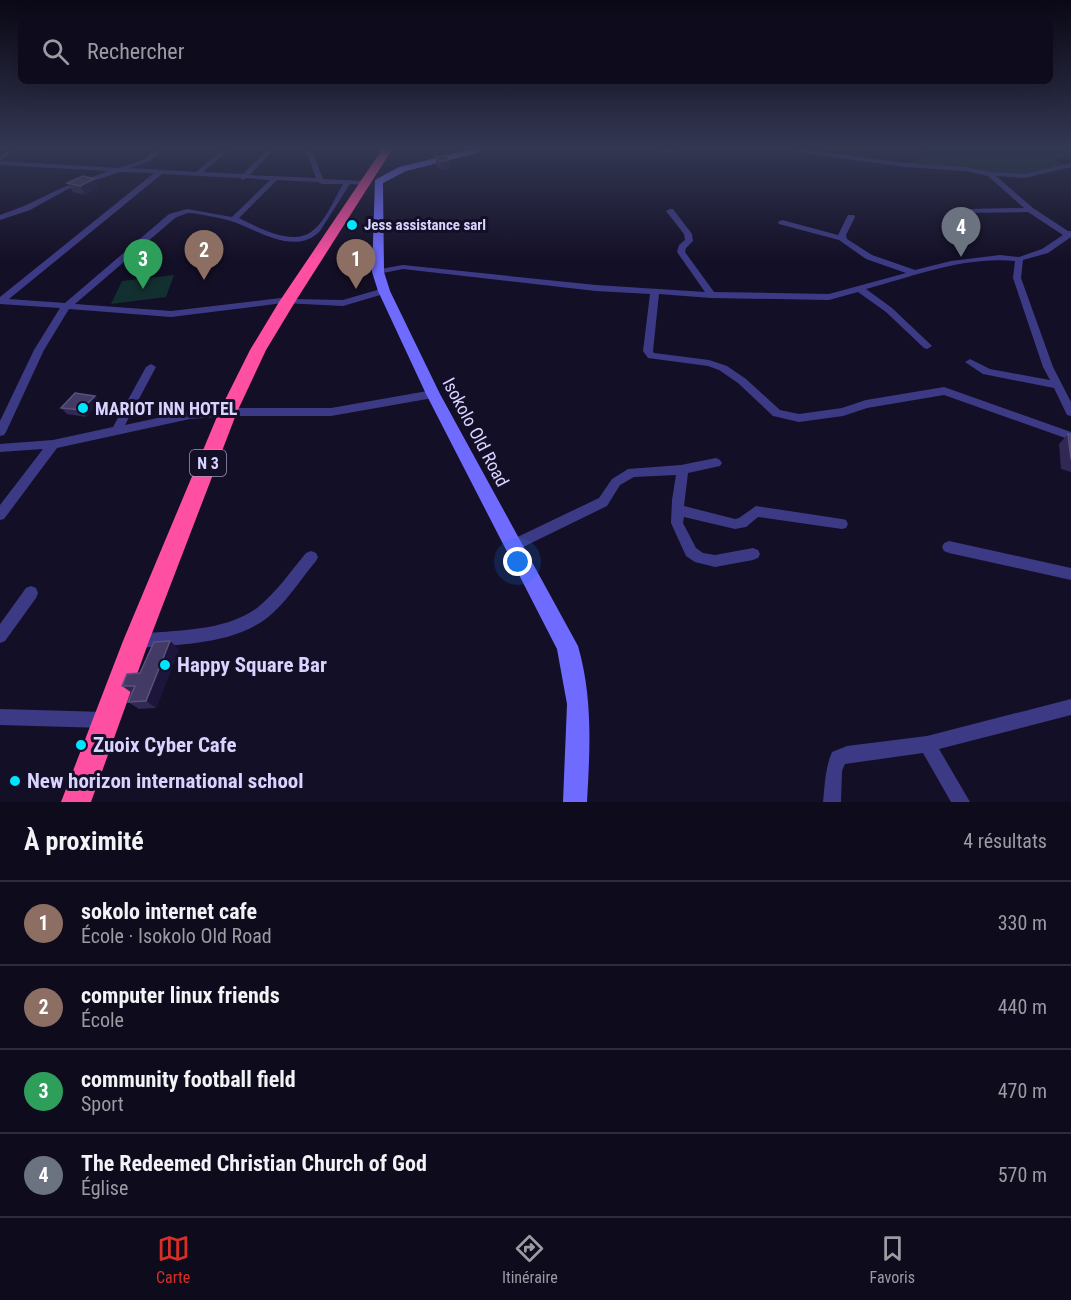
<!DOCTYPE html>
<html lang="fr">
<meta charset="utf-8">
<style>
:root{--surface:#0e0b1c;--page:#171425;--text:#f1f3f6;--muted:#9b9ba3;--line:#2e2b3b;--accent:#d93025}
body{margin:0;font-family:"Roboto Condensed",sans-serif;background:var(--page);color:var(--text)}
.you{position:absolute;left:518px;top:562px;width:21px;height:21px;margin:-15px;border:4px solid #fff;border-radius:50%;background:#1a73e8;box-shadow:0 0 0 9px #1a73e833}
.badge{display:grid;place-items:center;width:39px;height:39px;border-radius:50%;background:var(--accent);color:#fff;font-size:20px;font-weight:700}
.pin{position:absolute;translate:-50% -50px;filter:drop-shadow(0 2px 3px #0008)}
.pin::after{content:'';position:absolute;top:32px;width:21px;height:18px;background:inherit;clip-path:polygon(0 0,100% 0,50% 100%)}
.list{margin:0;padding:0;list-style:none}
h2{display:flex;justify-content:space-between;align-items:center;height:78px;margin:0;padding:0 24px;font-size:26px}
h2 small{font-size:20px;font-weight:400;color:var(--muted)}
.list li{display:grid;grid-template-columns:39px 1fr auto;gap:18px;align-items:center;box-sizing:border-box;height:84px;padding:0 24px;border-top:2px solid var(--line)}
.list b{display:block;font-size:22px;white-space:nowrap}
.list p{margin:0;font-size:20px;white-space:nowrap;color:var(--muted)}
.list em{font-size:20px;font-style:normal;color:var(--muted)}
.icon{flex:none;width:33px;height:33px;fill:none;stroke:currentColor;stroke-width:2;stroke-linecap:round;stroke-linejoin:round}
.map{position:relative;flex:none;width:1071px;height:802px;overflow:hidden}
.search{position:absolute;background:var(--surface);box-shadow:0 6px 24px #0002;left:18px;right:18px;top:18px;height:66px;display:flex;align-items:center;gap:15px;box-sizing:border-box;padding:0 21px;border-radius:9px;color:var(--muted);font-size:22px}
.sheet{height:414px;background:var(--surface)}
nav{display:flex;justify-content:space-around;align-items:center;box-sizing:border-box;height:84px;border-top:2px solid var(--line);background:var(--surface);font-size:16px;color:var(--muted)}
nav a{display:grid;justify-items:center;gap:3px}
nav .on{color:var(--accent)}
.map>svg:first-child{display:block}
.green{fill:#12302f}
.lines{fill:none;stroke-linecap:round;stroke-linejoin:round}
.street{fill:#3d3a85;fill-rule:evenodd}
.secondary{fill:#6f6bff;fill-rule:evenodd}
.highway{fill:#ff4fa3;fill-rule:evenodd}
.wall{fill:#312854}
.shaded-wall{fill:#1d163a}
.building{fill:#433a66;stroke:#5a527e;stroke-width:1.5}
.poi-dot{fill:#00e5ff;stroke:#130f26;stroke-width:2}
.labels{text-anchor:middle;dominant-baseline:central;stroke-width:6;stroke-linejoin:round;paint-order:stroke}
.far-poi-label{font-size:15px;font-weight:bold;fill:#d9d4ff;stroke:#130f26;text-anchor:start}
.shield{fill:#130f26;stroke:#9e99be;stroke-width:1.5}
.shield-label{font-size:16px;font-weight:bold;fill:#d9d4ff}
.poi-label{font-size:18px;font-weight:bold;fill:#d9d4ff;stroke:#130f26;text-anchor:start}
.street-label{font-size:18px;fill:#d9d4ff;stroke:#130f26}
.near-poi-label{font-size:21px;font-weight:bold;fill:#d9d4ff;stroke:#130f26;text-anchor:start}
</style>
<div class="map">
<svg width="1071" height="802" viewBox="0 0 1071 802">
<rect width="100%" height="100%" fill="#130f26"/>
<!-- green -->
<g class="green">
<path d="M 924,148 L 1071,148 L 1071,155 L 1055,160 L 1066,167 L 1025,176 L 906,165 L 931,152 Z"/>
<path d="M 174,275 L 166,297 L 111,304 L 122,281 Z"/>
</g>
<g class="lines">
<!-- street -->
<g class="street">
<path d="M 13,148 L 19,148 L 0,161 L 0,156 Z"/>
<path d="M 157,148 L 163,148 C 156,161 142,164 130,168 L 196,172 L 225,148 L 231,148 L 203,172 L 243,174 L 269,148 L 275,148 L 250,175 L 316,178 L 305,148 L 311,148 L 323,179 L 365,181 L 368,183 L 365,185 L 350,184 L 320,231 C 296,256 259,231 234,222 C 226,219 196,213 188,213 C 184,214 179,216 175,218 L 75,304 L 171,311 L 289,297 L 293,299 L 343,300 L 384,288 L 388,291 L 387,293 L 343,306 L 283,303 L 171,317 L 69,309 L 44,350 L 6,432 L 4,435 L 0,436 L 0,421 L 34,350 L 60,308 L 0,304 L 0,297 L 154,173 L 120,172 L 68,189 L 30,210 L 0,220 L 0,215 L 24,206 L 64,187 L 109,171 L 0,165 L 0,161 L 119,168 L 145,159 ZM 162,174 L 240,178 L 243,180 L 246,178 L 270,180 L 232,217 L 187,209 L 169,214 L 65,303 L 9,299 ZM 277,180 L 318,182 L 321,184 L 343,184 C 334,199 326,221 311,232 C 292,246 257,227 239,218 Z"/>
<path d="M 624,148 L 701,148 L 698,150 L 670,152 L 627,150 Z"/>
<path d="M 779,148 L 792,148 L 905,163 L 966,167 L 990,172 L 1025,174 L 1071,163 L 1071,167 L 1025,178 L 996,176 L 1033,208 L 1068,231 L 1071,231 L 1071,237 L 1048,253 L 1023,260 L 1021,278 L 1053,367 L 1071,402 L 1071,416 L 1067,415 L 1054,388 L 983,374 L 965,362 L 970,359 L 990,369 L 1050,380 L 1043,367 L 1013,278 L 1015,261 C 965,256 914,276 866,289 L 892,308 L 930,344 L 932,346 L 927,349 L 924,348 L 886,312 L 858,292 L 829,300 L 711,298 L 659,294 L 653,351 L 654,353 L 709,360 L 727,366 L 746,379 L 780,410 L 799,414 L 842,408 L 866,400 L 944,387 L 1071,432 L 1071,440 L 944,395 L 867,408 L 843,416 L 799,422 L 773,416 L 738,383 L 719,370 L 708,366 L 648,358 L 643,351 L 650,294 L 596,291 L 403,269 L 378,274 L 374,272 L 375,270 L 403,265 L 596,285 L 705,292 L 677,252 L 679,245 L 685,240 L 684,234 L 666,211 L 670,209 L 673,209 L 692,234 L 693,241 L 686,248 L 685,252 L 714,292 L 829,294 L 906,273 L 866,259 L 839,240 L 779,224 L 778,222 L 782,220 L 838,235 L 848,215 L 854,215 L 855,217 L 846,235 L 847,239 L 872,255 L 915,270 L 951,261 L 1000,255 L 1019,257 L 1042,249 L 1063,235 L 1028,212 L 962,213 L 961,211 L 965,209 L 1024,208 L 988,176 L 966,171 L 905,167 L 782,150 Z"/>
<path d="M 151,364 L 156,367 L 125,425 L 190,411 L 228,408 L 331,408 L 433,390 L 438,394 L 433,398 L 331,416 L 228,416 L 190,419 L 57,448 L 4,519 L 0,520 L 0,505 L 43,449 L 0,452 L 0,444 L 53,440 L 113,427 L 146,367 Z"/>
<path d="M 716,458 L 720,460 L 722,463 L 720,466 L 688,473 L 684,506 L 735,519 L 739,518 L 756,506 L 842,519 L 846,520 L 848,524 L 846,528 L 842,529 L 758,517 L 746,527 L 735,529 L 684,517 L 683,523 L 696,548 L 703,553 L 715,555 L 753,548 L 758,550 L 760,554 L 758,558 L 753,560 L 715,567 L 695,562 L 686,556 L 671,523 L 672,500 L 676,475 L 634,477 L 620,485 L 607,506 L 519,549 L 514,551 L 509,549 L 507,545 L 509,541 L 599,498 L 612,479 L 628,469 L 681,465 Z"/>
<path d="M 949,541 L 1071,568 L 1071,580 L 949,553 L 944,551 L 942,547 L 944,543 Z"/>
<path d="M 311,551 L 316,553 L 318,557 L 316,561 C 300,580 286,603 267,618 C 231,645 179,644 136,648 L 131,646 L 129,641 L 131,636 L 136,634 C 175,630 224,632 257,608 C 276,593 291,571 306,553 Z"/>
<path d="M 31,586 L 36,588 L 38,593 L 36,598 L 5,641 L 0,643 L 0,624 L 26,588 Z"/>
<path d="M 1071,699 L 1071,715 L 939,749 L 970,802 L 951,802 L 923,753 L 845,764 L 842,771 L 841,802 L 823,802 C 825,784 825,769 832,752 L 847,746 L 927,736 Z"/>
<path d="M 0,709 L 105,712 L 111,714 L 113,720 L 111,726 L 105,728 L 0,725 Z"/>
</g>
<!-- secondary -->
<path class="secondary" d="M 476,148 L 487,148 L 473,154 L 406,171 L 383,183 L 384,272 L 390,291 L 440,394 L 578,646 C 593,698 590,749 587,802 L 563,802 L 567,704 L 557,649 L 426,394 L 378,291 L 372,272 L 375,180 L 399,167 Z"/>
<!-- highway -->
<path class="highway" d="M 383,148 L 393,148 L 295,302 L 266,350 L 237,412 L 149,641 L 91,802 L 61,802 L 123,641 L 219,412 L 250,350 L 279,302 Z"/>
</g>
<!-- wall -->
<g class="wall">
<path d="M 435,157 L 449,160 L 450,168 L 441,170 L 437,166 Z"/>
<path d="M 67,183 L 99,187 L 85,195 L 73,192 Z"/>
<path d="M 95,396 L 100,402 L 86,417 L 67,414 L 61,408 Z"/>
<path d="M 1068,434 L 1071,435 L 1071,472 L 1061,469 L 1059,444 Z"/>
<path d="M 179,649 L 156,708 L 139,709 L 128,702 L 132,693 L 122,686 L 140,673 Z"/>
</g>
<!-- shaded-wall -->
<g class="shaded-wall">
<path d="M 449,160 L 450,168 L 441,170 L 440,162 Z"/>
<path d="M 94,179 L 99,187 L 85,195 L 80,186 Z"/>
<path d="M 95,396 L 100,402 L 86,417 L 81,410 Z"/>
<path d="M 170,641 L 179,649 L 156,708 L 146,701 Z"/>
</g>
<!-- building -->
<g class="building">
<path d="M 445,155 L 449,160 L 440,162 L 435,157 Z"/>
<path d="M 83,176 L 94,179 L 80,186 L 67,183 Z"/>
<path d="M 75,393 L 95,396 L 81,410 L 61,408 Z"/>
<path d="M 1068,434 L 1071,435 L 1071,459 Z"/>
<path d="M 170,641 L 146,701 L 128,702 L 135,686 L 122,686 L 127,674 L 140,673 L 154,642 Z"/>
</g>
<!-- sky -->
<linearGradient id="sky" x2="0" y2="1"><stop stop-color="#0a0815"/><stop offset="0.57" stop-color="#333752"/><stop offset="1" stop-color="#333752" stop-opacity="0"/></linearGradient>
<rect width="1071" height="260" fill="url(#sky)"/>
<!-- markers -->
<g class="poi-dot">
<circle cx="352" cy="225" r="6"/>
<circle cx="83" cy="408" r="6"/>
<circle cx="165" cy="665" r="6"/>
<circle cx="81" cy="745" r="6"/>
<circle cx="15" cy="781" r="6"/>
</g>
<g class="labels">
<!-- far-poi labels -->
<g class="far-poi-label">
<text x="364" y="225">Jess assistance sarl</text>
</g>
<!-- shield labels -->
<rect class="shield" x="190" y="450" width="36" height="26" rx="4.5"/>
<g class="shield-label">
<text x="208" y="463">N 3</text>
</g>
<!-- poi labels -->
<g class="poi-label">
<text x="95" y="408">MARIOT INN HOTEL</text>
</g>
<!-- street labels -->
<g class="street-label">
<text transform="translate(476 432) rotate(62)">Isokolo Old Road</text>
</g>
<!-- near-poi labels -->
<g class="near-poi-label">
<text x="177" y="665">Happy Square Bar</text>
<text x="93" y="745">Zuoix Cyber Cafe</text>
<text x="27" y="781">New horizon international school</text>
</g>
</g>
</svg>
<div class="you"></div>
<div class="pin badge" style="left:356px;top:289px;background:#8d6e63">1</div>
<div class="pin badge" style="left:204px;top:280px;background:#8d6e63">2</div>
<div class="pin badge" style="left:143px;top:289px;background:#2e9e5b">3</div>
<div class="pin badge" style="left:961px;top:257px;background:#6b7280">4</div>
<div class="search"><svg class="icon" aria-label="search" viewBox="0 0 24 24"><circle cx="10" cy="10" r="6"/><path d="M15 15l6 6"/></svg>Rechercher</div>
</div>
<section class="sheet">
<h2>À proximité<small>4 résultats</small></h2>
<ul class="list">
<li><span class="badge" style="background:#8d6e63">1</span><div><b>sokolo internet cafe</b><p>École · Isokolo Old Road</p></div><em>330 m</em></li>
<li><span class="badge" style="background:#8d6e63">2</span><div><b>computer linux friends</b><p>École</p></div><em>440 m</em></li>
<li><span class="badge" style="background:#2e9e5b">3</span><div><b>community football field</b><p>Sport</p></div><em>470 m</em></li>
<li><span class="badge" style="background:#6b7280">4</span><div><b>The Redeemed Christian Church of God</b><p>Église</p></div><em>570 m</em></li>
</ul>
</section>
<nav>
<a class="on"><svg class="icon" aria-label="map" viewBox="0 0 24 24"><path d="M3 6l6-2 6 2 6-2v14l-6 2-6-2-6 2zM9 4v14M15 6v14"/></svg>Carte</a>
<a><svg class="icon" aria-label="directions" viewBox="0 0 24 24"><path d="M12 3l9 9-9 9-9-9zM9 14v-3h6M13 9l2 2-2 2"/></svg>Itinéraire</a>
<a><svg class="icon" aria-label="saved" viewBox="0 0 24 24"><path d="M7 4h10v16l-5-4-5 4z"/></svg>Favoris</a>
</nav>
